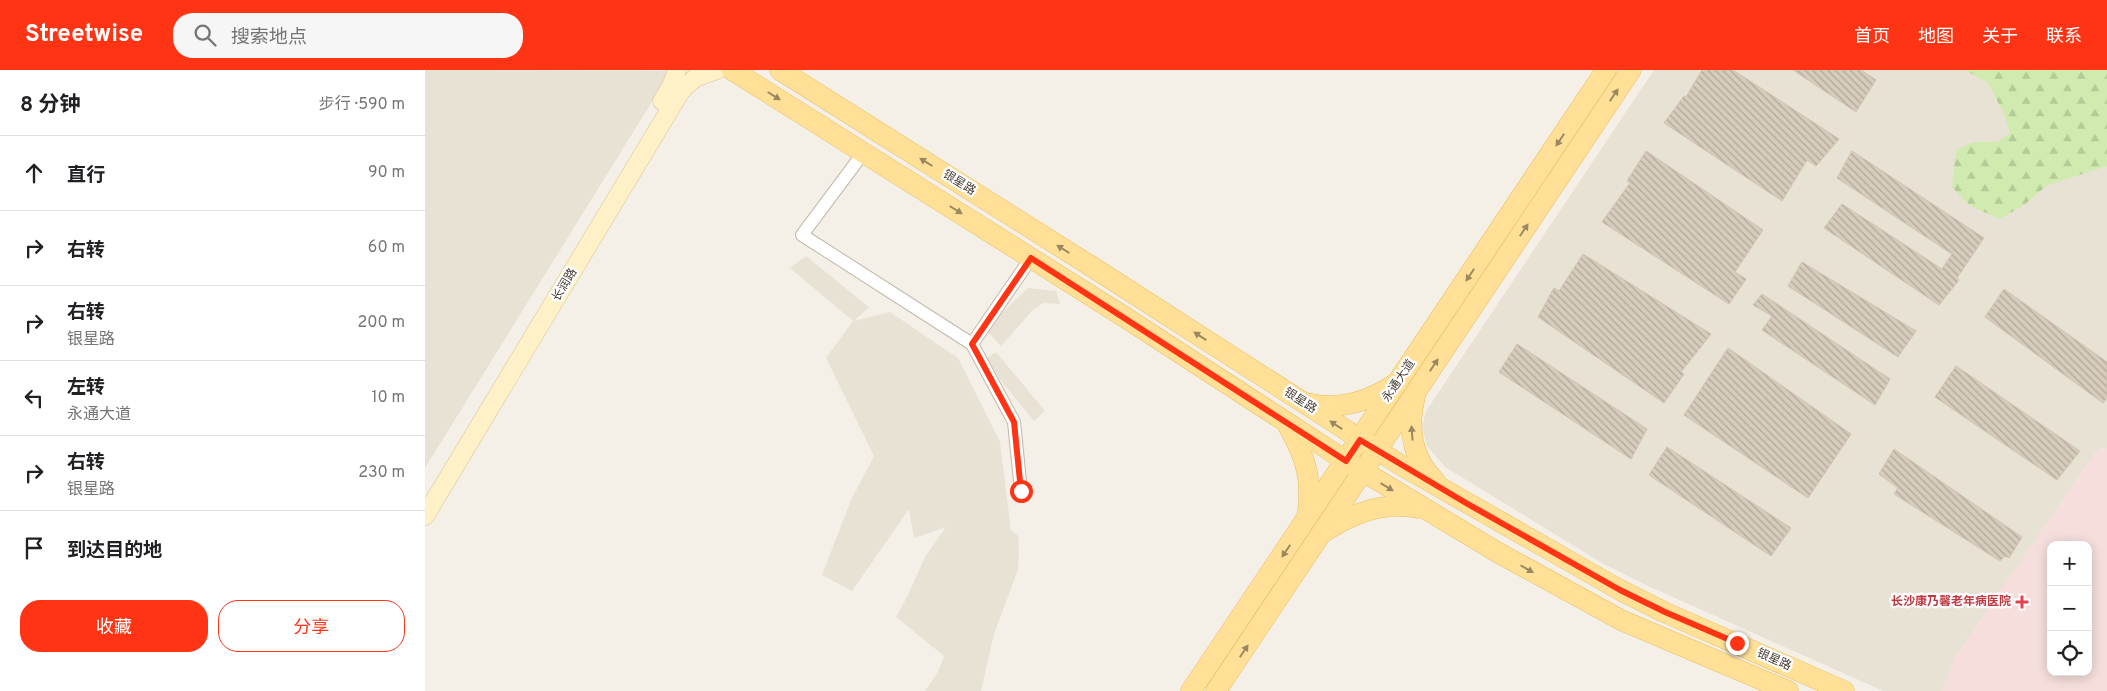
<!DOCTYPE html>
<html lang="zh">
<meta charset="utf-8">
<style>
:root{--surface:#fff;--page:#f6f6f6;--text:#202124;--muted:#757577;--line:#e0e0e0;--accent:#ff3414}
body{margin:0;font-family:Overpass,"Noto Sans SC",sans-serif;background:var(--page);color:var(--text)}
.controls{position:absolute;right:15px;bottom:15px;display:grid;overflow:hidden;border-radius:10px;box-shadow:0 2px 12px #0003}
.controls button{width:45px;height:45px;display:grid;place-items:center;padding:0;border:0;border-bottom:1px solid var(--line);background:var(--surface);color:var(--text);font:25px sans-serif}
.stop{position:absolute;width:15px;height:15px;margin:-11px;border:4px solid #ff3414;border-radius:50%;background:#fff}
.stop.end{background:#ff3414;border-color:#fff;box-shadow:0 1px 5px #0008}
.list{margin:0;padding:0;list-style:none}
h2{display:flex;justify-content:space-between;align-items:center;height:65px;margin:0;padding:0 20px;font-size:21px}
h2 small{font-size:16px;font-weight:400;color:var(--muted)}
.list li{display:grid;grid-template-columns:32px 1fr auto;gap:15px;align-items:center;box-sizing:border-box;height:75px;padding:0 20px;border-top:1px solid var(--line)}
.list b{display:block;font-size:19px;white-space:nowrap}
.list p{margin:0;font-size:16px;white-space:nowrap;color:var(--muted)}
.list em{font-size:16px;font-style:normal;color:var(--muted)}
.actions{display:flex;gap:10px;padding:15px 20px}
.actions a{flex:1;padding:11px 0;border:1px solid var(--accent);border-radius:20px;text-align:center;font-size:18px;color:var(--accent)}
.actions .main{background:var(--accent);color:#fff}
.icon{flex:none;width:28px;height:28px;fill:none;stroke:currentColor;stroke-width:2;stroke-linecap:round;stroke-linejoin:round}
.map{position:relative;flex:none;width:1682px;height:621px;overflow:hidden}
header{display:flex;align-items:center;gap:30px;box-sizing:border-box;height:70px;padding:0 25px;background:var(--accent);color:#fff}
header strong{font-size:24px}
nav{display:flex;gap:28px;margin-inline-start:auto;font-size:18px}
.search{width:350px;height:45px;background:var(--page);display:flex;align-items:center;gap:12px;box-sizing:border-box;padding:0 18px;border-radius:20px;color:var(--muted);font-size:19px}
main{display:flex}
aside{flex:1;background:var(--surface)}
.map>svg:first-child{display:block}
.residential{fill:#e8e2d5}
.medical{fill:#f5dedb;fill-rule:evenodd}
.forest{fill:url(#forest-firs)}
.building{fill:url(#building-back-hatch);stroke:#d1c4af}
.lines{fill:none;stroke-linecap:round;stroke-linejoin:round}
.street-casing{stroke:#c0b8aa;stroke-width:14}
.secondary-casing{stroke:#d6c496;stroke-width:19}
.primary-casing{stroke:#e7be62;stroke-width:21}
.street{stroke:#fff;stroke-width:12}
.secondary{stroke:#fff1c7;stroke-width:18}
.primary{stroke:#ffe096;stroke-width:20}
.oneway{fill:#9a8861}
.route{stroke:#ff3414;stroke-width:6}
.health-dot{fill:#e0444e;stroke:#fff;stroke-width:2}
.labels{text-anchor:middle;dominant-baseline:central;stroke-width:4.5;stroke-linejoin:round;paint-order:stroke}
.street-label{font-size:12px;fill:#484036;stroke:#fff}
.health-label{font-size:12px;font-weight:bold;fill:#be3a42;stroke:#fff;text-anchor:end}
</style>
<header>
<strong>Streetwise</strong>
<div class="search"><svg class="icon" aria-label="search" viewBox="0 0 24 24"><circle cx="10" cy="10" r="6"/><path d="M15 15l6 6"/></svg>搜索地点</div>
<nav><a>首页</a><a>地图</a><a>关于</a><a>联系</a></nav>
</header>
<main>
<aside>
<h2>8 分钟<small>步行 · 590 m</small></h2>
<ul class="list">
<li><svg class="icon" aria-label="ahead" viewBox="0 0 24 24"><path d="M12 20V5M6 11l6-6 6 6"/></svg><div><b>直行</b></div><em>90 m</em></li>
<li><svg class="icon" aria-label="right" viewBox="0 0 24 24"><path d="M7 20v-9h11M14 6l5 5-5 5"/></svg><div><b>右转</b></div><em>60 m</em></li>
<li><svg class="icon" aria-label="right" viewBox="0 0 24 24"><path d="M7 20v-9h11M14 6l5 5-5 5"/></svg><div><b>右转</b><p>银星路</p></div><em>200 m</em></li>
<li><svg class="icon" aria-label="left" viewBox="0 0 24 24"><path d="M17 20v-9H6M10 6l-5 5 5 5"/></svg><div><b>左转</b><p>永通大道</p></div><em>10 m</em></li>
<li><svg class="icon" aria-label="right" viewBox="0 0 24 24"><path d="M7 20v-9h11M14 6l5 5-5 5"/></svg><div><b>右转</b><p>银星路</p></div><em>230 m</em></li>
<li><svg class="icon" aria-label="arrive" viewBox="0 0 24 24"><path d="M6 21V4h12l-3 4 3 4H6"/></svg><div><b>到达目的地</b></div></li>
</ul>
<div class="actions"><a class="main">收藏</a><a>分享</a></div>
</aside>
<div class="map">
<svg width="1682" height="621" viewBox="0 0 1682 621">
<defs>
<pattern id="forest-firs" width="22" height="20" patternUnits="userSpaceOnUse" patternTransform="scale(1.25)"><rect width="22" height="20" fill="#d0eaaf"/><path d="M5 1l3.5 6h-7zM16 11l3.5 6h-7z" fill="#b4ca97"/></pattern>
<pattern id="building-back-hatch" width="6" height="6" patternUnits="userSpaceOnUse" patternTransform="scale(1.25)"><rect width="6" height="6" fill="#d6ccbc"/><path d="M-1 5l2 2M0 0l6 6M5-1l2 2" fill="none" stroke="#b0a79a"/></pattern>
</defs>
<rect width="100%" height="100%" fill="#f4f0e7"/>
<!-- residential -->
<g class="residential">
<path d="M 0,0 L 244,1 L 230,27 L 0,398 Z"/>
<path d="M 1229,0 L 1682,0 L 1682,378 L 1677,378 L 1670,383 L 1530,588 L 1517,621 L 1458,621 L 1223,516 L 1177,493 L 1020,397 L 1002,376 L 997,357 L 1001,341 Z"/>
<path d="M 381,186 L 444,237 L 429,251 L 465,242 L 533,288 L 575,372 L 586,460 L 593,466 L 594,475 L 593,500 L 569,564 L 556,621 L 500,621 L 513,602 L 519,586 L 471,547 L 482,527 L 500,487 L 521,457 L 489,468 L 484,439 L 427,521 L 397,505 L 426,430 L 449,386 L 401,288 L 428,251 L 365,198 Z"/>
<path d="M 603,218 L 631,221 L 635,234 L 618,233 L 607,241 L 576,276 L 560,259 Z"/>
<path d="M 571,282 L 620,341 L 609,351 L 559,290 Z"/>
</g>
<!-- medical -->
<path class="medical" d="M 1677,378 L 1682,378 L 1682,621 L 1517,621 L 1530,588 L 1670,383 ZM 1626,475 L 1663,475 L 1663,602 L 1626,602 Z"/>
<!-- forest -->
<path class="forest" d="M 1540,0 L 1682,0 L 1682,96 L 1621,116 L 1598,136 L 1574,149 L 1544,135 L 1527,117 L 1531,80 L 1548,72 L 1572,72 L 1585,63 L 1579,44 L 1563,13 Z"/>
<!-- building -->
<g class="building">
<path d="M 1277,0 L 1308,0 L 1414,69 L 1391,96 L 1382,90 L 1357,131 L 1239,53 L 1259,26 L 1261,27 Z"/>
<path d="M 1368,0 L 1436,0 L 1451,10 L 1431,42 Z"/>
<path d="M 1221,81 L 1338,160 L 1310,202 L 1321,209 L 1304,234 L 1177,152 L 1205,113 L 1202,111 Z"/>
<path d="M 1427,81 L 1559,168 L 1532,208 L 1534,210 L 1514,235 L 1399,158 L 1417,134 L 1517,199 L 1527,184 L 1412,108 Z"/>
<path d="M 1158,184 L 1286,264 L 1256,302 L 1259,304 L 1239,333 L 1113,247 L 1129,218 L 1134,221 Z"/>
<path d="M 1377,192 L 1491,261 L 1473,287 L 1363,216 Z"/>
<path d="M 1579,219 L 1682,292 L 1682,328 L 1678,333 L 1560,247 Z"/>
<path d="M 1337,224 L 1465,309 L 1450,335 L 1337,260 L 1347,246 L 1328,235 Z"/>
<path d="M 1092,274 L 1222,359 L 1206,389 L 1074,302 Z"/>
<path d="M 1303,278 L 1426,364 L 1383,428 L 1259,345 Z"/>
<path d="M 1531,296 L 1655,381 L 1632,410 L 1510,327 Z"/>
<path d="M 1242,377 L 1366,458 L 1346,486 L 1224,405 Z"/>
<path d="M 1469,379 L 1597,467 L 1584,488 L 1580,486 L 1575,491 L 1469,424 L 1473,418 L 1454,404 Z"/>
</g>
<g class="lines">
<defs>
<g id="street">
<path d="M 439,82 L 377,165 L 547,274 L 589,352 L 596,421"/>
<path d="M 547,274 L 606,188"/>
</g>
<g id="secondary">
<path d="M 237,31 L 247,14 L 252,0"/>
<path d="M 0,446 L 256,21 L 270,8 L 292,0"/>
</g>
<g id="primary">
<path d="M 307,0 L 698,246 L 921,391 L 1072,482 L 1196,550 L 1363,621"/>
<path d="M 355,0 L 669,198 L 974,394 L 1195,520 L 1239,542 L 1419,621"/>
<path d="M 990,327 C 982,357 987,389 1010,411"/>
<path d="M 881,333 C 912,341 944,332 970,314"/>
<path d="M 862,354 C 881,387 888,410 882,448"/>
<path d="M 900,461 C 929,443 959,431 993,438"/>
<path d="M 766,621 L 1181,0"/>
<path d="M 791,621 L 1206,0"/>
</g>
</defs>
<!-- street casing -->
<use href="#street" class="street-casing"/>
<!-- secondary casing -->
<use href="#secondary" class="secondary-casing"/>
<!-- primary casing -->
<use href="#primary" class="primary-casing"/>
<!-- street -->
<use href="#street" class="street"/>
<!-- secondary -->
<use href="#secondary" class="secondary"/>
<!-- primary -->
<use href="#primary" class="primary"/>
</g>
<!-- one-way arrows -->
<defs><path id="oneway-solid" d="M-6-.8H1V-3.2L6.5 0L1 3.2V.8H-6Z" transform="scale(1.25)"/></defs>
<g class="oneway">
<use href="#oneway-solid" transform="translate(1189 25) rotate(-56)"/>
<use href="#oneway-solid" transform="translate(349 26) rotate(32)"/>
<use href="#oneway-solid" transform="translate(1135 70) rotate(124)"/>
<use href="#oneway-solid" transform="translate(501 92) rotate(-148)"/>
<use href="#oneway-solid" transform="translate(531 140) rotate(32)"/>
<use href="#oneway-solid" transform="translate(1099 160) rotate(-56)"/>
<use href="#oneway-solid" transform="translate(638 179) rotate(-148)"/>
<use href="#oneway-solid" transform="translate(1045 205) rotate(124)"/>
<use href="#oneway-solid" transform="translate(775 266) rotate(-147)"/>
<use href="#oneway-solid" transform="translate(1009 295) rotate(-56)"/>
<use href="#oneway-solid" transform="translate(911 355) rotate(-147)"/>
<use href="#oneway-solid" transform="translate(987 363) rotate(-94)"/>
<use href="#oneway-solid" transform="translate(962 417) rotate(31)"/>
<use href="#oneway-solid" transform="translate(861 481) rotate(124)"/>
<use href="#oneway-solid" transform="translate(1102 499) rotate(30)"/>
<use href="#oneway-solid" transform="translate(819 581) rotate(-56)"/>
</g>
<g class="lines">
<!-- route -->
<path class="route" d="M 596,421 L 589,352 L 547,274 L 606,188 L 921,391 L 935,370 L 1041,433 L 1195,520 L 1240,542 L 1312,573"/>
</g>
<!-- markers -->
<path class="health-dot" d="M1594.5 524.5h5v5h5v5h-5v5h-5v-5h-5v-5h5z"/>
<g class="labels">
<!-- street labels -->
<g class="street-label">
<text transform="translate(534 113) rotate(32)">银星路</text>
<text transform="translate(140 215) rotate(-59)">长润路</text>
<text transform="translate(974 311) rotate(-56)">永通大道</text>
<text transform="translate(875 331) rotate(33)">银星路</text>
<text transform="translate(1349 590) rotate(24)">银星路</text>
</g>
<!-- health labels -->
<g class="health-label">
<text x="1586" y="532">长沙康乃馨老年病医院</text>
</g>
</g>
</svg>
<div class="controls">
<button>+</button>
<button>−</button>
<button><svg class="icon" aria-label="locate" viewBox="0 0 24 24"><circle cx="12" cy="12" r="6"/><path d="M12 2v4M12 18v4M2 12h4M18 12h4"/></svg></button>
</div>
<div class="stop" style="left:596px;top:421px"></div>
<div class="stop end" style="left:1312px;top:573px"></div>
</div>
</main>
